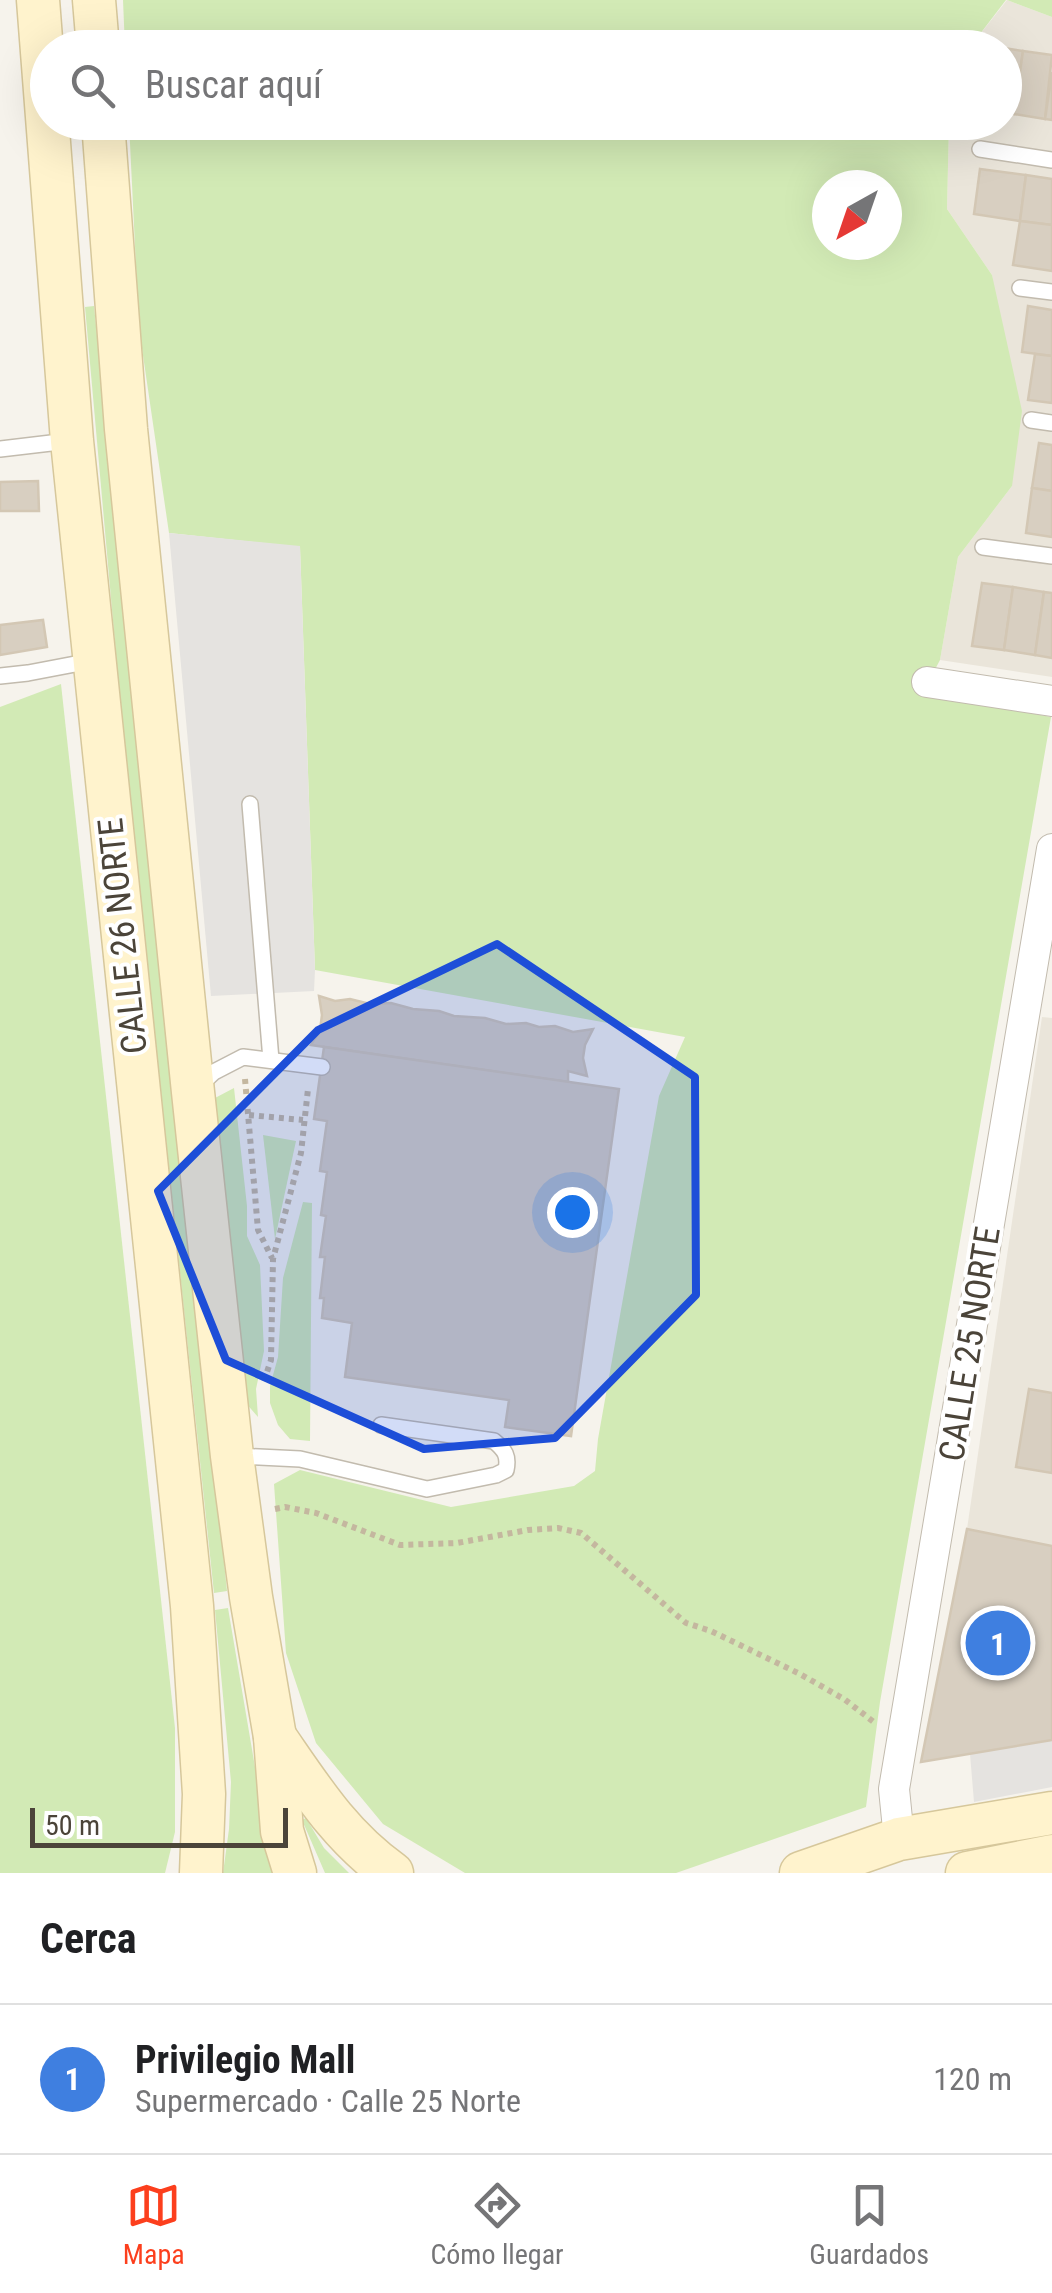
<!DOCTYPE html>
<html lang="es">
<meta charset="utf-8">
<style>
:root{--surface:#fff;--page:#f6f6f6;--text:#202124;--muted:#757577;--line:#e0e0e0;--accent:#fc3f1d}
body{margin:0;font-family:"Roboto Condensed",sans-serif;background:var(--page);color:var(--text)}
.compass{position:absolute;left:812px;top:170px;width:90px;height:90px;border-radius:50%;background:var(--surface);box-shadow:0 10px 40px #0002;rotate:220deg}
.scale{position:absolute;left:30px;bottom:25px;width:258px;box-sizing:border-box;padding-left:10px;border:5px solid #4b4439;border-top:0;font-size:28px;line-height:35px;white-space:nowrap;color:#4b4439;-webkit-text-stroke:8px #fff;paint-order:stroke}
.you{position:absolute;left:572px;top:1212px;width:35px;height:35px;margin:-25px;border:8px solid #fff;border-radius:50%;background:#1a73e8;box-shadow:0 0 0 15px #1a73e833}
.badge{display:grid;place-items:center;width:65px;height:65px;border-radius:50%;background:var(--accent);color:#fff;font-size:32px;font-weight:700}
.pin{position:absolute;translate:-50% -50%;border:5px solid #fff;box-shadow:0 2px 10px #0006}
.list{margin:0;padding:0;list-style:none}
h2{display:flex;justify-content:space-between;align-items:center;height:130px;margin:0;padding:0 40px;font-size:42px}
h2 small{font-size:32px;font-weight:400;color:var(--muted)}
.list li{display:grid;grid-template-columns:65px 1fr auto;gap:30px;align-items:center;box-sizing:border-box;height:150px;padding:0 40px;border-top:2px solid var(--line)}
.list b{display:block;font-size:38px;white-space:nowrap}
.list p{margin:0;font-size:32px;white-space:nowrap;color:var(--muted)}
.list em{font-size:32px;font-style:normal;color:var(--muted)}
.icon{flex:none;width:55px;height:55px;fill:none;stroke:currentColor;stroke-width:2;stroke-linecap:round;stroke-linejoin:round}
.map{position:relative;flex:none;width:1052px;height:1873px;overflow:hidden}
.search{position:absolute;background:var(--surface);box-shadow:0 10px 40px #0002;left:30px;right:30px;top:30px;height:110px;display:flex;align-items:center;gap:25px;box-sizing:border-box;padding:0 35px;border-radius:55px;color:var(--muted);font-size:38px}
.sheet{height:280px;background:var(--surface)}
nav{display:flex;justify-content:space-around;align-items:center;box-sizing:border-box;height:140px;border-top:2px solid var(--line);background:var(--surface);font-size:28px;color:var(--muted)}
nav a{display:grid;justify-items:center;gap:5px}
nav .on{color:var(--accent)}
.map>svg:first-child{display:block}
.residential{fill:#eae5da}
.green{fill:#d2eab5;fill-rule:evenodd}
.parking{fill:#e5e3e0}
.building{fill:#d8cfc1;stroke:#d3c7b4;stroke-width:2.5}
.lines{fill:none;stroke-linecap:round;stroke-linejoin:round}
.lane-casing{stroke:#c2bbae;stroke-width:18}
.street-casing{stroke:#c2bbae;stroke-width:32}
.secondary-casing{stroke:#d6c79b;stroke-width:45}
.path{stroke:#c4b79f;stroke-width:6;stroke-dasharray:5 5;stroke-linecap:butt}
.lane{stroke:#fff;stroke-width:15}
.street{stroke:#fff;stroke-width:30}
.secondary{stroke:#fff3cd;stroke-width:42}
.marked{fill:#1d4ed8;fill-opacity:0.2;stroke:#1d4ed8;stroke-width:8;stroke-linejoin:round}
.labels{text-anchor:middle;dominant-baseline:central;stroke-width:8;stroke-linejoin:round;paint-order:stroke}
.street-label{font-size:35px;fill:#4b4439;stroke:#fff}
</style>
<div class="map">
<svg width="1052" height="1873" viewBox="0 0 1052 1873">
<rect width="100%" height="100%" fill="#f6f3ec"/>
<!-- residential -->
<g class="residential">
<path d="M 1007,0 L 1052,17 L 1052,677 L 940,660 L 958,557 L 1012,486 L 992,275 L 947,209 L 949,123 L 1004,122 L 1004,48 L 970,47 Z"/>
<path d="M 1042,1017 L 1052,1018 L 1052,1546 L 967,1529 Z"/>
</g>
<!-- green -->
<g class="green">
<path d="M 123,0 L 1006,0 L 970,47 L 125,48 Z"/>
<path d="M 1007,0 L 1052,0 L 1052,17 Z"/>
<path d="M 129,123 L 949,123 L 947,209 L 992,275 L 1022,411 L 1012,486 L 958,557 L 940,660 L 923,692 L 1051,717 L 880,1702 L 866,1807 L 676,1873 L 465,1873 L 383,1824 L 316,1743 L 286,1653 L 274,1484 L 300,1470 L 451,1507 L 574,1486 L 595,1471 L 598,1439 L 659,1096 L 685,1037 L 315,970 L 300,547 L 169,533 L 139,328 ZM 827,185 L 887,185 L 887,245 L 827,245 Z"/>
<path d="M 94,306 L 227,1591 L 214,1593 L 124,744 L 85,307 Z"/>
<path d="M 61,684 L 175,1728 L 175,1832 L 165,1873 L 0,1873 L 0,707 Z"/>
<path d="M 234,1088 L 247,1206 L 247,1236 L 260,1265 L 264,1351 L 256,1389 L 258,1417 L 238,1394 L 215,1098 Z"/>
<path d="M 263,1135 L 296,1141 L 275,1239 Z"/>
<path d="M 303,1202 L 312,1203 L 310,1441 L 290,1439 L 278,1425 L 270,1403 L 270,1386 L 278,1357 L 283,1278 Z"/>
<path d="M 228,1608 L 273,1873 L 223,1873 L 229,1829 L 231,1782 L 215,1610 Z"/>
<path d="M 306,1818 L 324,1848 L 349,1873 L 325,1873 L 302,1820 Z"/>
</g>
<!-- parking -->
<g class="parking">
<path d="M 169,533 L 300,546 L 315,970 L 314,991 L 211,996 Z"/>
<path d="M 1052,1740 L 1052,1787 L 974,1802 L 970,1754 Z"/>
</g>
<!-- building -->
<g class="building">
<path d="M 1004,48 L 1023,51 L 1014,114 L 1004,112 Z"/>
<path d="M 1023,51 L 1052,55 L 1045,119 L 1014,114 Z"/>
<path d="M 1052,72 L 1052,120 L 1045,119 Z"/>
<path d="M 980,169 L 1026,175 L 1020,221 L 974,214 Z"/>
<path d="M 1026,175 L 1052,179 L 1052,225 L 1020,221 Z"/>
<path d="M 1020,221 L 1052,225 L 1052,271 L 1013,265 Z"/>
<path d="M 1028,306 L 1052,310 L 1052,356 L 1022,352 Z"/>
<path d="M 1035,354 L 1052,356 L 1052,403 L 1028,400 Z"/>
<path d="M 1039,443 L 1052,445 L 1052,491 L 1032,488 Z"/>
<path d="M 38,481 L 39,511 L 0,511 L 0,482 Z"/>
<path d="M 1032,488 L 1052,491 L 1052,537 L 1026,533 Z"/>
<path d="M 982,583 L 1013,587 L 1004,650 L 972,646 Z"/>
<path d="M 1013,587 L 1044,592 L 1035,655 L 1004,650 Z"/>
<path d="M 1044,592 L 1052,593 L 1052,658 L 1035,655 Z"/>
<path d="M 43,620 L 47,647 L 0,655 L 0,625 Z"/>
<path d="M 319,996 L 335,1001 L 350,999 L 370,1004 L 391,1003 L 413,1009 L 439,1011 L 454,1016 L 485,1018 L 506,1024 L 526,1023 L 539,1027 L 555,1026 L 573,1032 L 593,1029 L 585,1045 L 583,1058 L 587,1076 L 568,1071 L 568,1082 L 311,1045 L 320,1030 L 322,1015 Z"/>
<path d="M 324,1047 L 619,1089 L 571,1436 L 505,1427 L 509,1400 L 345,1377 L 352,1323 L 322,1318 L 324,1298 L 320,1298 L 325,1257 L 320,1257 L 326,1216 L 321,1215 L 327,1172 L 320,1171 L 327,1121 L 314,1119 Z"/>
<path d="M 1029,1389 L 1052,1393 L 1052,1473 L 1016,1467 Z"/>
<path d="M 967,1529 L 1052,1546 L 1052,1740 L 921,1762 Z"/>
</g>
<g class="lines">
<defs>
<g id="lane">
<path d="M 980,149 L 1052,160"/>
<path d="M 1020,288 L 1052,292"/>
<path d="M 1031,420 L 1052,423"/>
<path d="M 0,449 L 68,441"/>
<path d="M 983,547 L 1052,556"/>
<path d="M 0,676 L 28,673 L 91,661"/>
<path d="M 250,804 L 271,1060"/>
<path d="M 200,1085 L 214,1072 L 243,1057 L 322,1067"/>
<path d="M 236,1456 L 300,1459 L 427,1489 L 496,1475 L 506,1470 C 509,1456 505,1450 494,1441 L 381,1425"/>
</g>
<g id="street">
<path d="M 927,682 L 1052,701"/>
<path d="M 899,1839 L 894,1789 L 1052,849"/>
</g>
<g id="secondary">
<path d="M 38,0 L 72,441 L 192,1606 L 204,1794 L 201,1873"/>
<path d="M 94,0 L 98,48"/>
<path d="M 103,122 L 126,429 L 193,1092 L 232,1456 L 251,1597 L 275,1737 L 282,1831 L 295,1873"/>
<path d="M 275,1737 C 311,1789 340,1836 392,1873"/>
<path d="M 801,1873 L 899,1839 L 1052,1813"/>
<path d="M 967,1873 L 1052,1856"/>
</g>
</defs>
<!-- lane casing -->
<use href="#lane" class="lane-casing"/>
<!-- street casing -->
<use href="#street" class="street-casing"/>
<!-- secondary casing -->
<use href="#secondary" class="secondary-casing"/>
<!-- path -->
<g class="path">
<path d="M 245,1079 L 258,1230 L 272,1258"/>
<path d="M 249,1115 L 303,1120"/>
<path d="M 264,1381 L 271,1360 L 273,1259 L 301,1153 L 308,1089"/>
<path d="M 275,1509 L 285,1507 L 316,1513 L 400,1545 L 457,1543 L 528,1530 L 558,1528 L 581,1533 L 686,1623 L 711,1631 L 800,1674 L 844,1699 L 875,1723"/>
</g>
<!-- lane -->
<use href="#lane" class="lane"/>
<!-- street -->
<use href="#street" class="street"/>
<!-- secondary -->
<use href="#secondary" class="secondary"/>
</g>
<!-- marked area -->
<path class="marked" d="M 497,944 L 695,1077 L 696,1295 L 555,1438 L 424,1449 L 226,1360 L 158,1191 L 318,1030 Z"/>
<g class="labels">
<!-- street labels -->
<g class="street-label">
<text transform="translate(123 936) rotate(-96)">CALLE 26 NORTE</text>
<text transform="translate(970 1344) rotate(-81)">CALLE 25 NORTE</text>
</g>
</g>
</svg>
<svg class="compass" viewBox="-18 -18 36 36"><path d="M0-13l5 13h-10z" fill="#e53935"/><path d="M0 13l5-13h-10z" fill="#757577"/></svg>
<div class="scale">50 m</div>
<div class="you"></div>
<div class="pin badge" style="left:998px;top:1643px;background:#3f7fe0">1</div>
<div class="search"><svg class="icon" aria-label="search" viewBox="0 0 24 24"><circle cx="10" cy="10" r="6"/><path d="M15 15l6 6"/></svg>Buscar aquí</div>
</div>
<section class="sheet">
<h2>Cerca<small></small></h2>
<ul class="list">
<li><span class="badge" style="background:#3f7fe0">1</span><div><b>Privilegio Mall</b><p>Supermercado · Calle 25 Norte</p></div><em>120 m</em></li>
</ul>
</section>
<nav>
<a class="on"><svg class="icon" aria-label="map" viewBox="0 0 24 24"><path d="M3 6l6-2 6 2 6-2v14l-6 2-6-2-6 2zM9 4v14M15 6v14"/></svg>Mapa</a>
<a><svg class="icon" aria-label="directions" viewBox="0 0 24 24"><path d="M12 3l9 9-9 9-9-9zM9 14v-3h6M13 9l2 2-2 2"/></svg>Cómo llegar</a>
<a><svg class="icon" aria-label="saved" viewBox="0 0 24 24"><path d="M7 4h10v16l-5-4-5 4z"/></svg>Guardados</a>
</nav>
